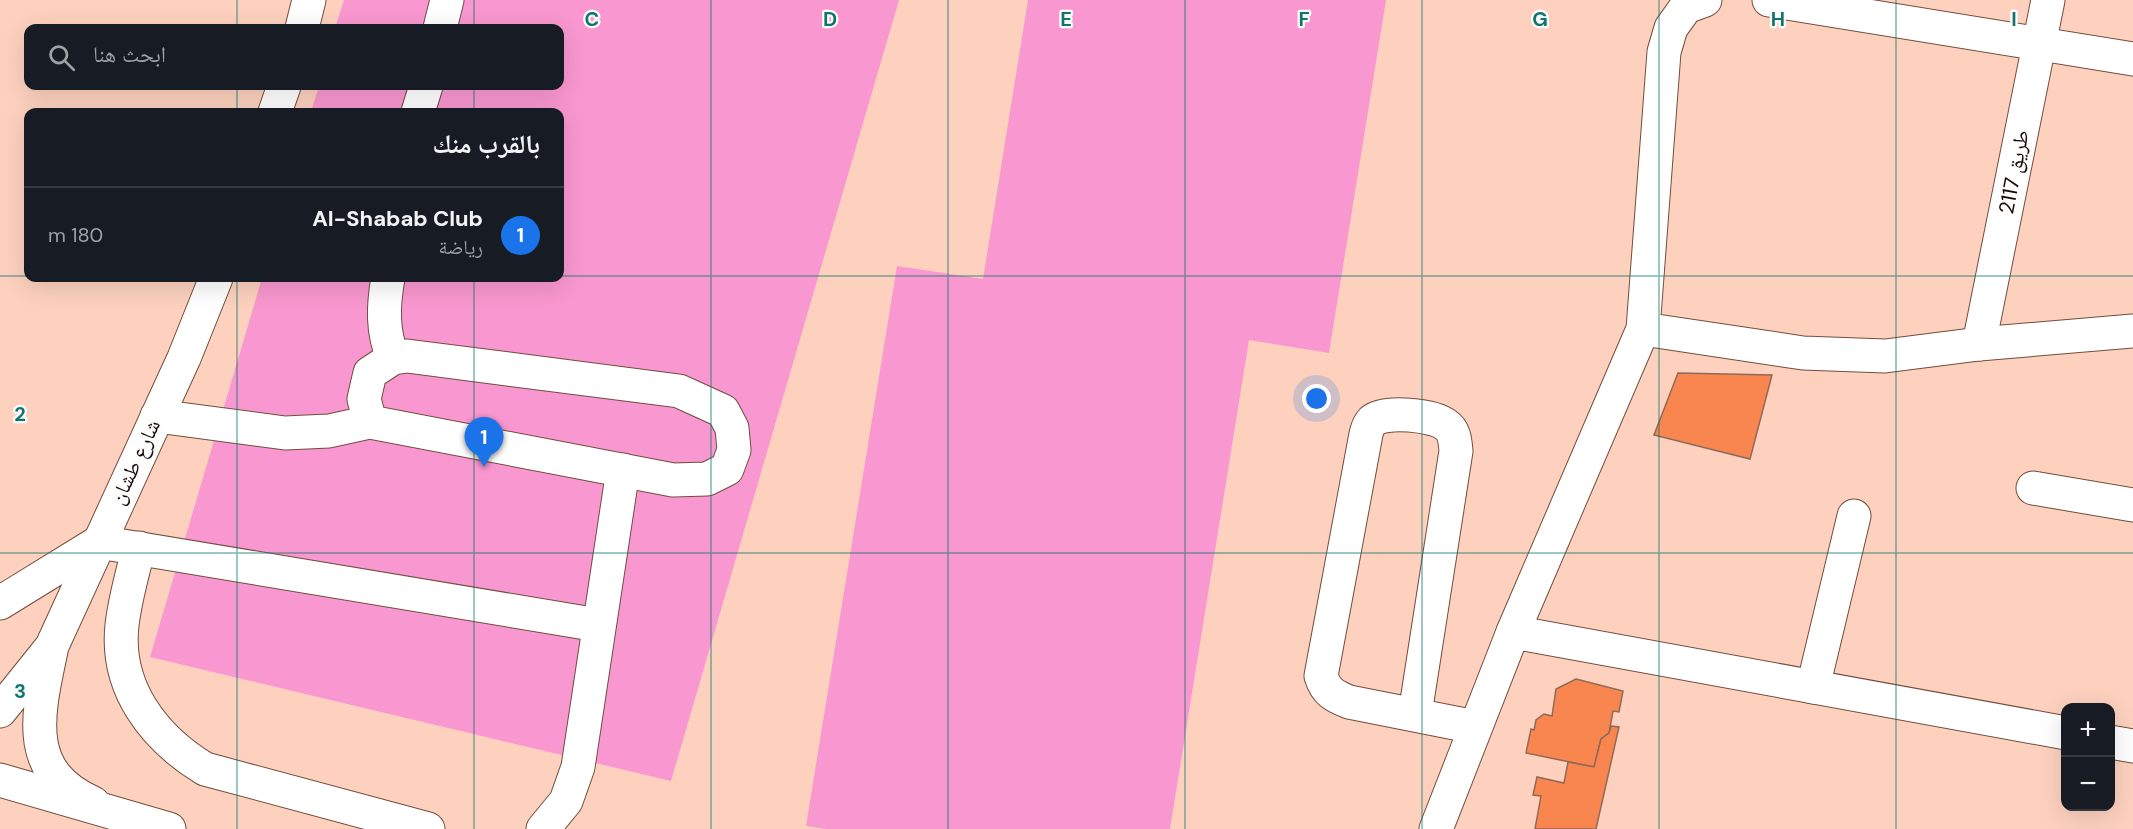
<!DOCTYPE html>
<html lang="ar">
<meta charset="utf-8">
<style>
:root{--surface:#171b24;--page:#20242c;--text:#f1f3f6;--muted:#9ea1a6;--line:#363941;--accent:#1a73e8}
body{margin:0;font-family:"DM Sans","Noto Naskh Arabic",sans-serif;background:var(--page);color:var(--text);direction:rtl}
.controls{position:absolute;right:18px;bottom:18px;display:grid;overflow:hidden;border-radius:12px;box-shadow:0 6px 24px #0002}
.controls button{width:54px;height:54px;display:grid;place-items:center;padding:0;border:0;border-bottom:2px solid var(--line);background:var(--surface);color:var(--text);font:30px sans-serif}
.you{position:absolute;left:1317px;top:399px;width:21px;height:21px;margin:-15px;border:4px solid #fff;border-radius:50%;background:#1a73e8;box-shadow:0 0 0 9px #1a73e833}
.badge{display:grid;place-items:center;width:39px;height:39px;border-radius:50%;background:var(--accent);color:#fff;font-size:20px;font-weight:700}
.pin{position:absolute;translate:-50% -50px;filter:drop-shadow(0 2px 3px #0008)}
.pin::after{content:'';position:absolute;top:32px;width:21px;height:18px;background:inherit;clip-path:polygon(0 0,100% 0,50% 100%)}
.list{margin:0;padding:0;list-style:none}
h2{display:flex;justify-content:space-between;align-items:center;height:78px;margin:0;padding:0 24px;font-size:26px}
h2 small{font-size:20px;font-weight:400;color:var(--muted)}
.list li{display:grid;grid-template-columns:39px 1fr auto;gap:18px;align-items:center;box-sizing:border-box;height:96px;padding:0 24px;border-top:2px solid var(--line)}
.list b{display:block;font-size:22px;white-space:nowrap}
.list p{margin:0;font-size:20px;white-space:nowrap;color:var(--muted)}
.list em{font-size:20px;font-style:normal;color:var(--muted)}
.icon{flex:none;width:33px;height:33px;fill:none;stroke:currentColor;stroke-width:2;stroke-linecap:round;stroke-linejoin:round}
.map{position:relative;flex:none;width:2133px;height:829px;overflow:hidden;direction:ltr}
.search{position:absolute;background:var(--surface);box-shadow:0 6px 24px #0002;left:24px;top:24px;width:540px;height:66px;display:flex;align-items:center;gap:15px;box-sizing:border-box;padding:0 21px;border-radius:12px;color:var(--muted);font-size:22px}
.panel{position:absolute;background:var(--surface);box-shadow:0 6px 24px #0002;left:24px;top:108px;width:540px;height:174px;border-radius:12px;direction:rtl}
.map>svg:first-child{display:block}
.pitch{fill:#f997d0}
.building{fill:#fa864f;stroke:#906a59;stroke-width:1.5}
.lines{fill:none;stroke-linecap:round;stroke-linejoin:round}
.minor-casing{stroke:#724d3d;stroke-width:35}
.major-casing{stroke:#724d3d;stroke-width:35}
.minor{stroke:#fff;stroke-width:33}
.major{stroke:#fff;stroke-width:33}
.grid{fill:none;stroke:#0f766e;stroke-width:1.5;stroke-opacity:0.55}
.labels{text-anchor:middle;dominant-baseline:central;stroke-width:4.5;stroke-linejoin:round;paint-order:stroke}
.street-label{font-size:21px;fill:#170904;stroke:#fdfdfd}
.grid-label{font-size:20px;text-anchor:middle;font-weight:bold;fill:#0f766e;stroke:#fdfdfd;stroke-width:4.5;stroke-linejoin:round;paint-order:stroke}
</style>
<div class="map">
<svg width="2133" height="829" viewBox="0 0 2133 829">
<rect width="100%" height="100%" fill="#fdd1be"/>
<!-- pitch -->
<g class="pitch">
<path d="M 344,0 L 899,0 L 671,781 L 150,657 L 262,278 L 560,278 L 560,112 L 311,112 L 319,86 L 560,86 L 560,28 L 335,28 Z"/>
<path d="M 1028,0 L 1386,0 L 1329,353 L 1249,340 L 1170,829 L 825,829 L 806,826 L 897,266 L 983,279 Z"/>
</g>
<!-- building -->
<g class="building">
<path d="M 1678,373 L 1772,375 L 1750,459 L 1654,435 Z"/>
<path d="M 1576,679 L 1623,691 L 1619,712 L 1613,711 L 1609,733 L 1601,739 L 1594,767 L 1526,753 L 1531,729 L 1534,730 L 1536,720 L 1544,714 L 1552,716 L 1556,689 Z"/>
<path d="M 1611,726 L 1619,727 L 1596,829 L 1535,829 L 1541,796 L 1533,795 L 1537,777 L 1564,783 L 1568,762 L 1594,767 L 1601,739 L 1609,733 Z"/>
</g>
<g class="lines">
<defs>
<g id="minor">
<path d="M 1769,0 L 2133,59"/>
<path d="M 302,28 L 309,0"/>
<path d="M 440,28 L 447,0"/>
<path d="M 275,112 L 284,86"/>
<path d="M 418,112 L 426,86"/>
<path d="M 388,278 C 383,306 382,331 393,358"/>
<path d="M 1643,329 L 1803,353 L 1885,356 L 1979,344 L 2133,331"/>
<path d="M 1979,344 L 2048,0"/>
<path d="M 157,416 L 285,433 L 329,431 L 370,422 L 673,480 L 707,479 L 727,469 L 734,450 L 732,428 L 723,411 L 679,391 L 407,356 L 393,358 L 370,373 L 364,399 L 370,422"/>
<path d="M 2033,488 L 2133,505"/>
<path d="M 139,548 C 132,574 125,599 122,625 C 115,688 154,738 205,769 L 428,829"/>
<path d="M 0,603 L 99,542 L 598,625"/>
<path d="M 1513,632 L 2066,733"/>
<path d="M 1813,687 L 1854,516"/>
<path d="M 0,711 L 49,650"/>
<path d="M 1415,714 L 1456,451 C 1455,442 1455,431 1446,425 C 1434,415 1384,410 1372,421 C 1369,424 1367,430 1366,434 L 1321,676 C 1326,692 1334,696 1349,702 L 1475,727"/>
<path d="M 2110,742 L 2133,746"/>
<path d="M 93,803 C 20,771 39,710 52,646 L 184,358 L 216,278"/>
<path d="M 543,829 L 566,801 L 578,767 L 623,470"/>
<path d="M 1436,829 L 1513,632 L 1643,329 L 1664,52 L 1671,28 L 1686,7 L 1705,0"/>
</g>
<path id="major" d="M 0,780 L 169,829"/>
</defs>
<!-- minor casing -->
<use href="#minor" class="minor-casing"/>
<!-- major casing -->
<use href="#major" class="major-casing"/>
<!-- minor -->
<use href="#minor" class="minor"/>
<!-- major -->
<use href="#major" class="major"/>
</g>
<!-- grid -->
<path class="grid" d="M 237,0 L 237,28M 474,0 L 474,28M 711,0 L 711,829M 948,0 L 948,829M 1185,0 L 1185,829M 1422,0 L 1422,829M 1659,0 L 1659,829M 1896,0 L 1896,829M 237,86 L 237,112M 474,86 L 474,112M 0,276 L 28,276M 560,276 L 2133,276M 237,278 L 237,829M 474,278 L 474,829M 0,553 L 2133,553"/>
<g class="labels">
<!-- street labels -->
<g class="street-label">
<text transform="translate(2014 172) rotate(-79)">طريق 2117</text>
<text transform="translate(135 462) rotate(-65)">شارع طشان</text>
</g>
</g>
<g class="grid-label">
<text x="592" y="26">C</text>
<text x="830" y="26">D</text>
<text x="1066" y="26">E</text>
<text x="1304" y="26">F</text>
<text x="1540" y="26">G</text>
<text x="1778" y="26">H</text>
<text x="2014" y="26">I</text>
<text x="20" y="421">2</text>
<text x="20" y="698">3</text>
</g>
</svg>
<div class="controls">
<button>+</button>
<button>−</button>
</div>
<div class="you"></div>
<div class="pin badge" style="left:484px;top:467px">1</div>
<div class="search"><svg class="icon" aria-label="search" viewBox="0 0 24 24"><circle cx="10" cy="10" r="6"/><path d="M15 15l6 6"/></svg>ابحث هنا</div>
<section class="panel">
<h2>بالقرب منك<small></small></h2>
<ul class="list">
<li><span class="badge">1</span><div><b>Al-Shabab Club</b><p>رياضة</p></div><em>180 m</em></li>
</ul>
</section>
</div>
